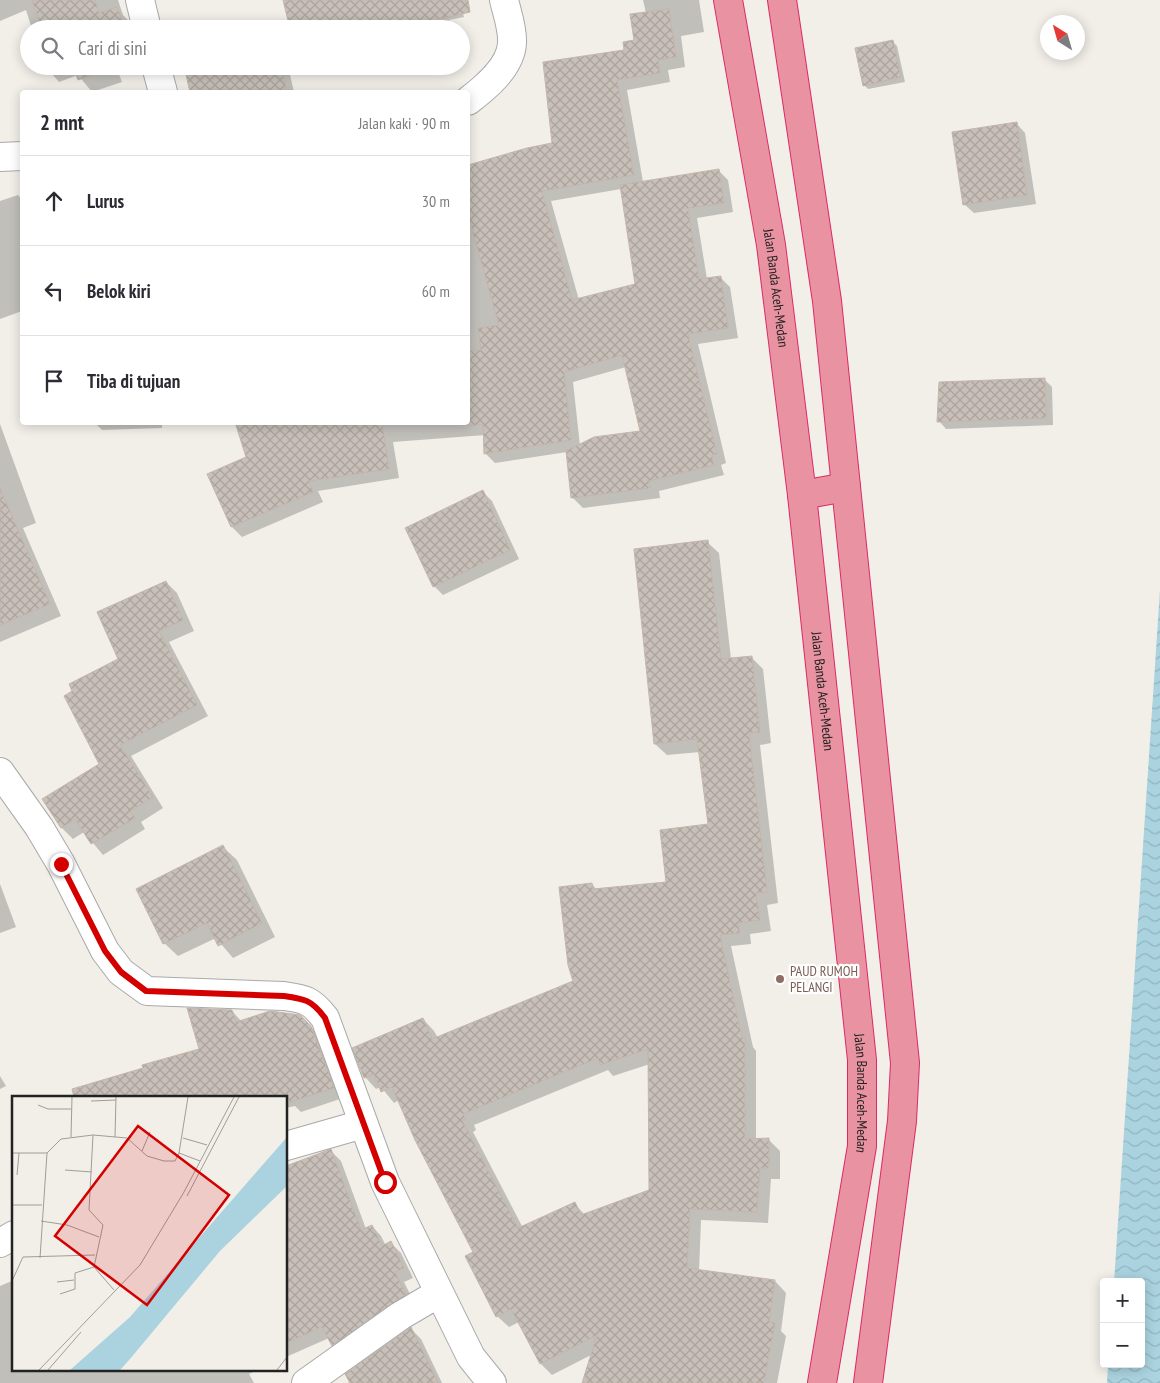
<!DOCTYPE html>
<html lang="id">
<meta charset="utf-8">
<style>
:root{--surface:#fff;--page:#f2f2f3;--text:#2b2b33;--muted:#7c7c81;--line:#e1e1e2}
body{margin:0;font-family:"PT Sans Narrow",sans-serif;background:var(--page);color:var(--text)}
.controls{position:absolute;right:15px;bottom:15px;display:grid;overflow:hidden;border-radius:5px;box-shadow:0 2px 12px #0003}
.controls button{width:45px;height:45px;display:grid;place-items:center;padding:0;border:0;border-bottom:1px solid var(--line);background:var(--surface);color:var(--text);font:25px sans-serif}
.compass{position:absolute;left:1040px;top:15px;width:45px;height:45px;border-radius:50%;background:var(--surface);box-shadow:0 2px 12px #0003;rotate:323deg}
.stop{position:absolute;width:15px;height:15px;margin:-11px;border:4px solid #d40000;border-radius:50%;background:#fff}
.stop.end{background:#d40000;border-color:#fff;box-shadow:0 1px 5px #0008}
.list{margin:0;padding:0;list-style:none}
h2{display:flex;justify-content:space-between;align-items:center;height:65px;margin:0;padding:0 20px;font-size:21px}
h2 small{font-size:16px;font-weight:400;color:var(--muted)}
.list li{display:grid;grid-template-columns:32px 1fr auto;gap:15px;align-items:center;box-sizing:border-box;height:90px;padding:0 20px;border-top:1px solid var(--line)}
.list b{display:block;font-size:19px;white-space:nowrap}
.list em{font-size:16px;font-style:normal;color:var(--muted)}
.icon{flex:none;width:28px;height:28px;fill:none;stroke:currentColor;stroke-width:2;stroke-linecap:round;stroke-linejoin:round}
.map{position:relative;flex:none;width:1160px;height:1383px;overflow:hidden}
.search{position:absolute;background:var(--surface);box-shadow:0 2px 12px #0003;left:20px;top:20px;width:450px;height:55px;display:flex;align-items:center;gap:12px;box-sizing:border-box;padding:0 18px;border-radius:28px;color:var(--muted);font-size:19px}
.panel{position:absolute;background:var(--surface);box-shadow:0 2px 12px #0003;left:20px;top:90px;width:450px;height:335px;border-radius:5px}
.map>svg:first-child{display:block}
.water{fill:url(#water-waves)}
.shadow{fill:#0003;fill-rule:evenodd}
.building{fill:url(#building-cross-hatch);stroke:#c4b6ab;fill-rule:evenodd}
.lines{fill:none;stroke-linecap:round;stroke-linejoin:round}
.street-casing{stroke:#a9a9a9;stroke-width:30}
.highway-casing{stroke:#dc2a67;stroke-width:30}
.street{stroke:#fff;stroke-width:28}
.highway{stroke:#e892a2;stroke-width:28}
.route{stroke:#d40000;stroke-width:6}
.education-dot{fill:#8d6e63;stroke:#fff;stroke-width:2}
.labels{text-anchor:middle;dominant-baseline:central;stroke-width:4.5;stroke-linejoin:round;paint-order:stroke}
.street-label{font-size:14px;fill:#222;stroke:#fff}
.education-label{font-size:14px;fill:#785e54;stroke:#fff;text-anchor:start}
.inset-road{fill:none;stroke:#9f9d99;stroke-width:1}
.view{fill:#d40000;fill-opacity:0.15;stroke:#d40000;stroke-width:2.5}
.inset-edge{fill:none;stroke:#222;stroke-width:2.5}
</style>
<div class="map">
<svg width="1160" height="1383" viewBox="0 0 1160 1383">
<defs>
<pattern id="water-waves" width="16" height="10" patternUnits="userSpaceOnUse" patternTransform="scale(1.25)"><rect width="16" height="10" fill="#aad3df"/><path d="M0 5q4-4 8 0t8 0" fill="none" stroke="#92b5bf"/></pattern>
<pattern id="building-cross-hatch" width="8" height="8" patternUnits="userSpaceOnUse" patternTransform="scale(1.25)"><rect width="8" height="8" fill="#c7bfb8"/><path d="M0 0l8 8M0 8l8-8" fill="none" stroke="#aba49e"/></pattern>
</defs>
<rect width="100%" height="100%" fill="#f2efe9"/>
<!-- water -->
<path class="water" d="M 1160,590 L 1160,1383 L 1107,1383 L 1108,1364 L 1141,1364 L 1141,1282 L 1114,1282 Z"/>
<!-- shadow -->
<g class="shadow">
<path d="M 0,0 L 118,0 L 123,15 L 129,21 L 132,29 L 32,29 L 26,10 L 0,21 Z"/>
<path d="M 308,0 L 460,0 L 464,17 L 449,20 L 451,29 L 320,29 Z"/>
<path d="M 643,0 L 699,0 L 704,32 L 681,36 L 685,67 L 668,70 L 670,82 L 627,90 L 643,182 L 718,170 L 728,180 L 733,212 L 697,218 L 707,279 L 720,277 L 730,287 L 738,338 L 698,344 L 726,463 L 721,465 L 724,475 L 659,491 L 660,498 L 583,508 L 573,498 L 567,452 L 495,463 L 485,453 L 485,435 L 393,442 L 399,478 L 318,491 L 323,502 L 242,537 L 232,527 L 247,457 L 237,422 L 468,422 L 468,167 L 527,149 L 553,144 L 635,41 L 646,13 ZM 621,189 L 636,284 L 579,300 L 551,201 ZM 626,367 L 641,432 L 580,446 L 573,382 Z"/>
<path d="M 893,42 L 897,46 L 905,82 L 868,89 L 864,85 Z"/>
<path d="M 45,66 L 116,66 L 122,82 L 92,92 L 78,75 L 59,82 Z"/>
<path d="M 231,66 L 288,66 L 294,92 L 238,92 Z"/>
<path d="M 1016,123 L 1025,133 L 1036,204 L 974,213 L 964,204 Z"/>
<path d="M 18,195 L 22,200 L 22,311 L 0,319 L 0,201 Z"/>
<path d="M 1045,380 L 1052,387 L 1053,425 L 946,429 L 939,421 Z"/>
<path d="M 94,422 L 162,422 L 162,428 L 102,430 Z"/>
<path d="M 0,424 L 36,523 L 23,528 L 61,616 L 0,642 Z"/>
<path d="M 483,492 L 492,501 L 519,559 L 443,595 L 434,586 Z"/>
<path d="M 707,542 L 719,553 L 731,659 L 751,657 L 763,669 L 771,743 L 760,745 L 778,903 L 767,905 L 771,931 L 750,934 L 751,944 L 731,946 L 753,1047 L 756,1051 L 756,1140 L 769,1140 L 780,1151 L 780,1179 L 771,1179 L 768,1223 L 701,1220 L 699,1271 L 775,1281 L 786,1293 L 781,1331 L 786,1336 L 777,1383 L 584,1383 L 593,1354 L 552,1375 L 541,1364 L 519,1322 L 509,1327 L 497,1316 L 475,1252 L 399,1100 L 394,1103 L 381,1087 L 376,1089 L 365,1077 L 423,1019 L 434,1031 L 438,1038 L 574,982 L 592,884 L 597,890 L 667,883 L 710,825 L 700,752 L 667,755 L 655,744 ZM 650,1064 L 650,1190 L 585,1215 L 575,1204 L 523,1228 L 473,1132 L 476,1130 L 474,1125 L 608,1070 L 613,1076 Z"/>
<path d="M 166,582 L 177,593 L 194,631 L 169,642 L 208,716 L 131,756 L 163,808 L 141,822 L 145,829 L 103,855 L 84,832 L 73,839 L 62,828 L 44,799 L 100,764 L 119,659 Z"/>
<path d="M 223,847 L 237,860 L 275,937 L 233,958 L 216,938 L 178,956 L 164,943 Z"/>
<path d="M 0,884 L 16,927 L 0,933 Z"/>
<path d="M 232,1011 L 242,1022 L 300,1017 L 321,1037 L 343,1098 L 301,1112 L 295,1106 L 286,1108 L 286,1097 L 201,1050 Z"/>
<path d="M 0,1076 L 6,1086 L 0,1089 Z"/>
<path d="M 331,1151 L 341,1161 L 366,1229 L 372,1226 L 381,1236 L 386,1246 L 391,1243 L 401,1253 L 413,1278 L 404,1282 L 415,1304 L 342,1355 L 329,1338 L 286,1357 L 286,1167 Z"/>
<path d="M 14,1280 L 14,1369 L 259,1369 L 249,1374 L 254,1383 L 0,1383 L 0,1286 Z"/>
<path d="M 411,1329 L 421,1339 L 442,1383 L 348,1383 Z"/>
</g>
<!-- building -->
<g class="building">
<path d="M 32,0 L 95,0 L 99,13 L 117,7 L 125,29 L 42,29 Z"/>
<path d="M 283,0 L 468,0 L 470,12 L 397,29 L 290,29 Z"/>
<path d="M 669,9 L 676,57 L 658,60 L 660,73 L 617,80 L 634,175 L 542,191 L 572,300 L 635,284 L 620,185 L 719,169 L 724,203 L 688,208 L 699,279 L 721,276 L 728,328 L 688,334 L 717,454 L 712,455 L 714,465 L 649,481 L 650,488 L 571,498 L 566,451 L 594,437 L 640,431 L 622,355 L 564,372 L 571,440 L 484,454 L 483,424 L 468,426 L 468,351 L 481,350 L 478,328 L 499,325 L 468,216 L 468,165 L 527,148 L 552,143 L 543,62 L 624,50 L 623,42 L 634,40 L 630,14 Z"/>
<path d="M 893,40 L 901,77 L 863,86 L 855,48 Z"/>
<path d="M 73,66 L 109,66 L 110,69 L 78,80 Z"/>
<path d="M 184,66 L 281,66 L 287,92 L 190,92 Z"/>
<path d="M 1017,122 L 1027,195 L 963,205 L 952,132 Z"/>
<path d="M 1045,378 L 1046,418 L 937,422 L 939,382 Z"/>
<path d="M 235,422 L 382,422 L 389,469 L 309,481 L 313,492 L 231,527 L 207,474 L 246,457 Z"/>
<path d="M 0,488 L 50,604 L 0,625 Z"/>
<path d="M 483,490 L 510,550 L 433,587 L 405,528 Z"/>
<path d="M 708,540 L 721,659 L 752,656 L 760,732 L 749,733 L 767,892 L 756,893 L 760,920 L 738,923 L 740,933 L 720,935 L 742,1038 L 745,1038 L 745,1139 L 769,1138 L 769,1168 L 760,1168 L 757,1212 L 690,1209 L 687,1268 L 775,1280 L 769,1322 L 775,1323 L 764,1383 L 582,1383 L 597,1335 L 540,1364 L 511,1309 L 496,1317 L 465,1256 L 473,1252 L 415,1140 L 392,1087 L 381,1092 L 374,1074 L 364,1078 L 352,1048 L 423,1018 L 432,1039 L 573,981 L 568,965 L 559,887 L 592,883 L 593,889 L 666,882 L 660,830 L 708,824 L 697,739 L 654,744 L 634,549 ZM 648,1049 L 649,1190 L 581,1215 L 575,1202 L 518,1228 L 462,1120 L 466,1119 L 463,1114 L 598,1058 L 600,1065 Z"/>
<path d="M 166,581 L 183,620 L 159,631 L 197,705 L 120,745 L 153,797 L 130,811 L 135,818 L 91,844 L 75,819 L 61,828 L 42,799 L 99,764 L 64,696 L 72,691 L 69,684 L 118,659 L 97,612 Z"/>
<path d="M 223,845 L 262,923 L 218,946 L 207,923 L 163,944 L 136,889 Z"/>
<path d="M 187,1008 L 232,1010 L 236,1022 L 270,1011 L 300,1015 L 311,1026 L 334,1088 L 290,1102 L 288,1097 L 74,1097 L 72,1089 L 143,1068 L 142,1065 L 199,1049 Z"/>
<path d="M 331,1149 L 361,1230 L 372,1225 L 382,1246 L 391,1241 L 404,1268 L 395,1272 L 406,1294 L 332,1346 L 322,1327 L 286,1343 L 286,1166 Z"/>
<path d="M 411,1327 L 438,1383 L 350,1383 L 345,1374 Z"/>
</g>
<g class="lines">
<defs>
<g id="street">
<path d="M 140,0 L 147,29"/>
<path d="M 156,66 L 163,92"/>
<path d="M 468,101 C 485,88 511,67 512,43 C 513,29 507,13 504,0"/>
<path d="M 0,157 L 22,156"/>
<path d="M 0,772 L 39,827 L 61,864 L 105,951 L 121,972 L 147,991 L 284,996 C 305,999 311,1000 325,1018 L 385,1182 L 471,1357 L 492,1383"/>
<path d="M 286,1146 L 363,1124"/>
<path d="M 0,1243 L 14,1235"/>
<path d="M 306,1383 L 400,1316 L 439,1293"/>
</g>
<g id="highway">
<path id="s1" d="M 728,0 L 771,245 L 802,495 L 862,1060 L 862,1146 L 822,1383"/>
<path d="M 782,0 L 827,301 L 905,1063 L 902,1121 L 868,1383"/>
<path d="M 802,495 L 846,487"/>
</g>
</defs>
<!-- street casing -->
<use href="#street" class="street-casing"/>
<!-- highway casing -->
<use href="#highway" class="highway-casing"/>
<!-- street -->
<use href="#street" class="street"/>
<!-- highway -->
<use href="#highway" class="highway"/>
</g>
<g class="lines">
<!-- route -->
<path class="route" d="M 61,864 L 105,951 L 121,972 L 146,991 L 284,996 C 305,999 312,1000 325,1018 L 385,1182"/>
</g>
<!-- markers -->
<circle class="education-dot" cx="780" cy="979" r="5"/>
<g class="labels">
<!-- street labels -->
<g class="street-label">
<text stroke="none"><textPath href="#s1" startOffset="292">Jalan Banda Aceh-Medan</textPath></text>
<text stroke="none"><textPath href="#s1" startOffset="698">Jalan Banda Aceh-Medan</textPath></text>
<text stroke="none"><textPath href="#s1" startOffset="1102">Jalan Banda Aceh-Medan</textPath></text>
</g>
<!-- education labels -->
<g class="education-label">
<text x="790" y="971">PAUD RUMOH<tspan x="790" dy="16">PELANGI</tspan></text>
</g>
</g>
<!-- overview -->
<g transform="translate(12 1096)">
<rect width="275" height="275" fill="#f2efe9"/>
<path d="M 275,41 L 275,90 L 208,155 L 118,263 L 108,274 L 58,274 L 118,221 Z" fill="#aad3df"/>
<path class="inset-road" d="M 79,5 L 104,4M 26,9 L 36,13 L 59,13M 81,39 L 77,114 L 91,129 L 82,171 L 102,194M 59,41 L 60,1M 103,41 L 104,1M 171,42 L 195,49M 130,55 L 138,36M 0,57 L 35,57 L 49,43 L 81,39 L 115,42 L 135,60 L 152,65 L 163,65 L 167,57 L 188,65M 167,57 L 176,1M 53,74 L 80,76M 5,79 L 7,57M 175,100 L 227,1M 0,109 L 30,109M 29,125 L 55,129 L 87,141M 28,162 L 35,57M 0,185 L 11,161 L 83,159M 45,186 L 62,184M 48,198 L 63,193 L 63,177 L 82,171M 27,274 L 128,169 L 172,96 L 222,1M 36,274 L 69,236M 265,274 L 275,261"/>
<path class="view" d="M 126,30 L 217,99 L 135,209 L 43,140 Z"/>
<rect width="275" height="275" class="inset-edge"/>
</g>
</svg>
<div class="controls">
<button>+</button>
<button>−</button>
</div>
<svg class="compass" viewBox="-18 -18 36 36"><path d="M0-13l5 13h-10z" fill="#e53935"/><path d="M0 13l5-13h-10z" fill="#7c7c81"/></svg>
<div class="stop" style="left:385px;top:1182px"></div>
<div class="stop end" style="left:61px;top:864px"></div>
<div class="search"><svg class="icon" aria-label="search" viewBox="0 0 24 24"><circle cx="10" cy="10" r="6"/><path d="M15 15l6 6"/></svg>Cari di sini</div>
<section class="panel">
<h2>2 mnt<small>Jalan kaki · 90 m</small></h2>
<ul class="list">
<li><svg class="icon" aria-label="ahead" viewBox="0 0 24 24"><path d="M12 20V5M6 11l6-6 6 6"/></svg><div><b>Lurus</b></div><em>30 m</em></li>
<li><svg class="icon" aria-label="left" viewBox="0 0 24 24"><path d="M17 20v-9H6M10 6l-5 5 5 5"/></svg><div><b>Belok kiri</b></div><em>60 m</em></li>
<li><svg class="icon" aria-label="arrive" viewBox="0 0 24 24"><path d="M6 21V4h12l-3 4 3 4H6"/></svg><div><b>Tiba di tujuan</b></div></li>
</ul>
</section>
</div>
